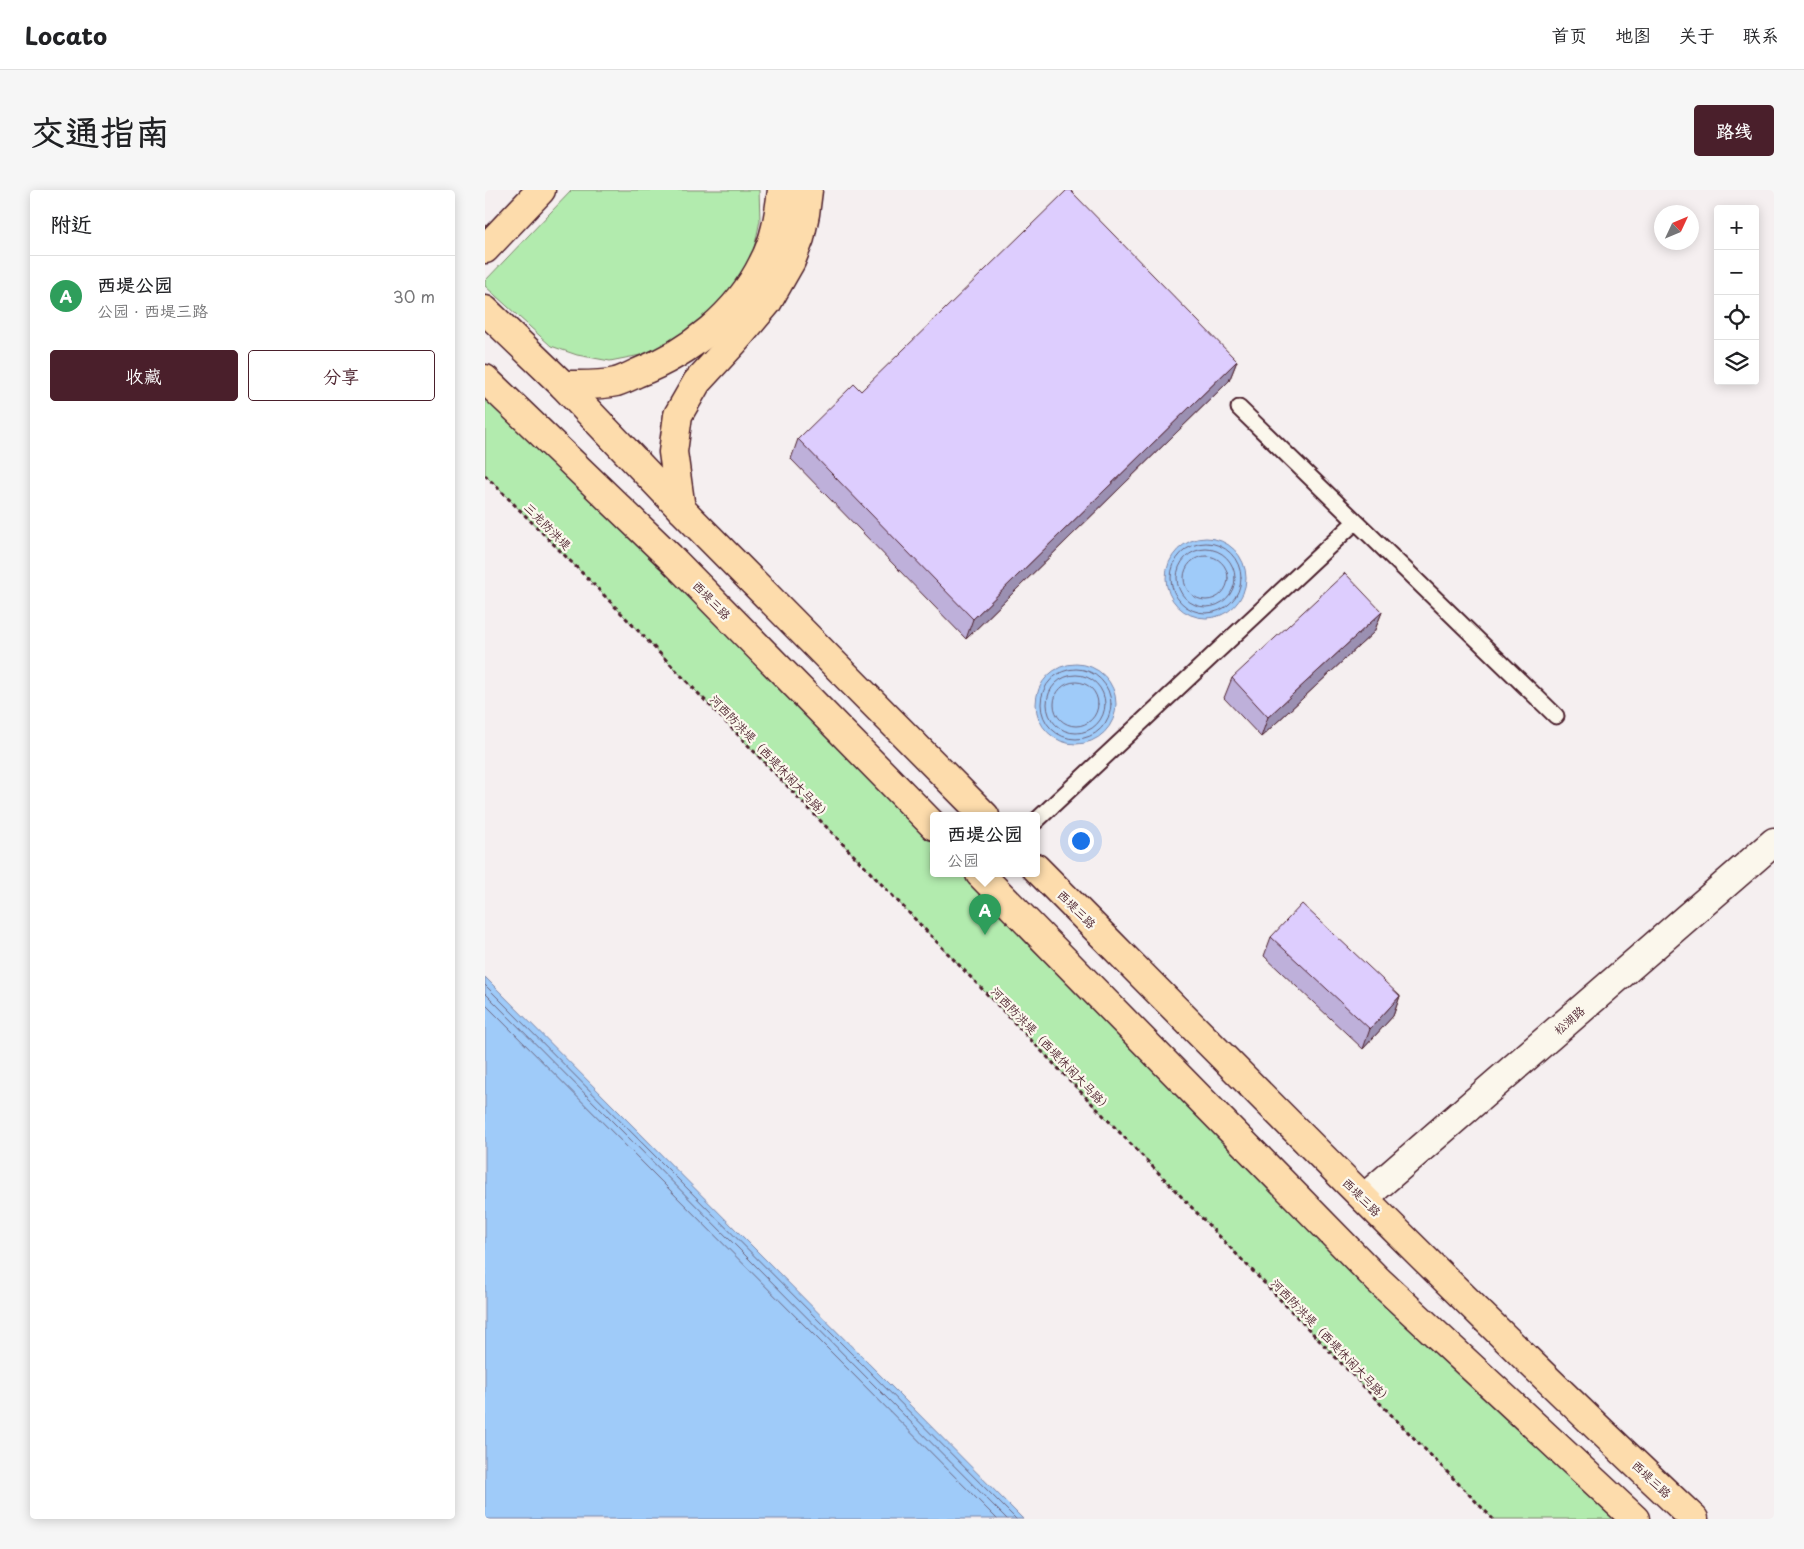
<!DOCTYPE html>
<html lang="zh">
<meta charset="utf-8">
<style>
:root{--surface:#fff;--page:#f6f6f6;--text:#202124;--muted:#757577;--line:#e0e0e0;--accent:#4a1f2b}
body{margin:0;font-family:"Playpen Sans","LXGW WenKai TC",sans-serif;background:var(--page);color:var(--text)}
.controls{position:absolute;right:15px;top:15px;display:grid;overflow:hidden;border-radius:5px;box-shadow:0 2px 12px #0003}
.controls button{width:45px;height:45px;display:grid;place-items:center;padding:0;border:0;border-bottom:1px solid var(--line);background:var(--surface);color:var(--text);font:25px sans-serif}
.compass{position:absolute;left:1169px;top:15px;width:45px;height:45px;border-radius:50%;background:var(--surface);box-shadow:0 2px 12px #0003;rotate:46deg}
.you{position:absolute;left:595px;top:650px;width:18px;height:18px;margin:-12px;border:4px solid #fff;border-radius:50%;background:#1a73e8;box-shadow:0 0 0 8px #1a73e833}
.badge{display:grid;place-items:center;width:32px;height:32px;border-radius:50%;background:var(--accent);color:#fff;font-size:16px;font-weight:700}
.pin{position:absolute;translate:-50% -41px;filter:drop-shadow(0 1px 2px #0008)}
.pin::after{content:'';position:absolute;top:26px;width:18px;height:15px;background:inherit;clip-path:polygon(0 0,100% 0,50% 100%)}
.popup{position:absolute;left:445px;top:622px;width:110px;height:65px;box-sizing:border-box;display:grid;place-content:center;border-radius:5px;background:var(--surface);filter:drop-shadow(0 1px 4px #0005);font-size:16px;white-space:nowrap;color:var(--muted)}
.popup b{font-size:19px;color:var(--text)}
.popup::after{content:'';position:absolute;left:50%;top:100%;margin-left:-10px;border:10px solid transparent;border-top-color:var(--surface)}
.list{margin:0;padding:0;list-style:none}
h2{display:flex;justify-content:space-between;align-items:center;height:65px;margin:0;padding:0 20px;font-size:21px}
h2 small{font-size:16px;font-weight:400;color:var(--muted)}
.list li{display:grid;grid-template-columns:32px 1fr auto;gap:15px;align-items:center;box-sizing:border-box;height:80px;padding:0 20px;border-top:1px solid var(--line)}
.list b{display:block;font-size:19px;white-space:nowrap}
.list p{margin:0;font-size:16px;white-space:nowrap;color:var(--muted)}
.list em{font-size:16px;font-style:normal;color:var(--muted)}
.actions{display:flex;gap:10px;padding:15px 20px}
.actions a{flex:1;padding:11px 0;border:1px solid var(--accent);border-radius:5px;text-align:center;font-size:18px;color:var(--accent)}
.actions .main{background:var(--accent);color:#fff}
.icon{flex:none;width:28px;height:28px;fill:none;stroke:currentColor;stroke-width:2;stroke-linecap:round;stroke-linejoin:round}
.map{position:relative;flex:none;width:1289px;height:1329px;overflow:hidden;border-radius:5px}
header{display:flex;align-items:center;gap:30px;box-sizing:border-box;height:70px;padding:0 25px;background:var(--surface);border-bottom:1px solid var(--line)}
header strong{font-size:24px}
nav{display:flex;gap:28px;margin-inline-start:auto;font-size:18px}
.intro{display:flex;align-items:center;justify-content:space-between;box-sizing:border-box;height:120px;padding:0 30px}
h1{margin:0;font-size:35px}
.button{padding:12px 22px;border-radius:5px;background:var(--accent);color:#fff;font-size:18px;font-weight:700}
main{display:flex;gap:30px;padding:0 30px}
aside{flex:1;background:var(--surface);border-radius:5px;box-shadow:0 2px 12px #0003}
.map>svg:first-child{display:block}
.green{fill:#b2ebae;stroke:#7e856c}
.water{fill:#9fcbf9;stroke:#7d86a7}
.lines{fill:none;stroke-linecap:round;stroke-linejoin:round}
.shore{stroke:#6c647d;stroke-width:1}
.service-casing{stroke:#4a1f2b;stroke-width:19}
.minor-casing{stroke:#4a1f2b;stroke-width:31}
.primary-casing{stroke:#4a1f2b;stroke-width:31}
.trunk-casing{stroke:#4a1f2b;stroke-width:31}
.path{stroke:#4a1f2b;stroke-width:3;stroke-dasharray:4 4;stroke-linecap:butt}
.service{stroke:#fbf7ec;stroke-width:15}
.minor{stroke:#fbf7ec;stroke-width:28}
.primary{stroke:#fddcac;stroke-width:28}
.trunk{stroke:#fddcac;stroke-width:28}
.wall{fill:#beb0da;stroke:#4a1f2b}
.shaded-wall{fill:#9b90b2;stroke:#4a1f2b}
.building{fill:#ddcdfe;stroke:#4a1f2b}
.labels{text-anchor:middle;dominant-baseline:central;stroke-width:4.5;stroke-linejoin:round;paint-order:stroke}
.street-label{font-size:12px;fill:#4a1f2b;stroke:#fbf7ec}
</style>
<header>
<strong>Locato</strong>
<nav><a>首页</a><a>地图</a><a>关于</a><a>联系</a></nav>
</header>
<div class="intro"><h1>交通指南</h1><a class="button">路线</a></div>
<main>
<aside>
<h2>附近<small></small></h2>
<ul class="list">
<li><span class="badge" style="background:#2e9e5b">A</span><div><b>西堤公园</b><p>公园 · 西堤三路</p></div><em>30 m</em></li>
</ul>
<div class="actions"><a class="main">收藏</a><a>分享</a></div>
</aside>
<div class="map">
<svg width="1289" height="1329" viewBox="0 0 1289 1329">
<rect width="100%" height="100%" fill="#f5eff0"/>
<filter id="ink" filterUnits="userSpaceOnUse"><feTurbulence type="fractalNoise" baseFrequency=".02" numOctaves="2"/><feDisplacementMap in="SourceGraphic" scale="10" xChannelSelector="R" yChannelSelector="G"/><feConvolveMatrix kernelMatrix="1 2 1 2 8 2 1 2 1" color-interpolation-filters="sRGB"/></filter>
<g filter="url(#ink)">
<!-- green -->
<g class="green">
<path d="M 87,0 L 274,0 L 275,30 L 267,69 L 248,101 L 223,125 L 176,161 L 125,171 L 92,165 L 66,156 L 0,96 L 0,91 Z"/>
<path d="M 0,189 L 449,636 L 449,684 L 495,684 L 1150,1329 L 1008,1329 L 882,1200 L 114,400 L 0,285 Z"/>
</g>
<!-- water -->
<g class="water">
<circle cx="721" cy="388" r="40"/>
<circle cx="591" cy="514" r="40"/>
<path d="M 0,787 L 538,1329 L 0,1329 Z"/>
</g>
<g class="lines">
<!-- shore -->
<g class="shore">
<circle cx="721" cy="388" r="35"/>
<circle cx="721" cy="388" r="29"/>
<circle cx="721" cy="388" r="22"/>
<circle cx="591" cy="514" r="35"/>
<circle cx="591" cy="514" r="29"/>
<circle cx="591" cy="514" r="22"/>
<path d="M 0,795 L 531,1329"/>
<path d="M 0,803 L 522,1329"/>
<path d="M 0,814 L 512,1329"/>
</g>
<defs>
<g id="service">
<path d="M 754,218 L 1071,526"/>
<path d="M 551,631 L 870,332"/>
</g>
<path id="minor" d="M 879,1008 L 1289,652"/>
<g id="primary">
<path d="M 0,120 L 78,195 L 196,319 L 500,626"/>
<path d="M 0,189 L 185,367 L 449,636"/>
<path d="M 78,195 C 96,195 114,196 131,192 C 138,190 146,186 152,183 C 204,163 253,124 278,73 C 290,51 294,25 297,0"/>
<path d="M 196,319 L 188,262 L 193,225 L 212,192 L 249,152 L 282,113 L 306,71 L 315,48 L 320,24 L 323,0"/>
<path d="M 551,678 C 768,897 984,1118 1209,1329"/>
<path d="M 495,684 L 893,1090 L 1150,1329"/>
</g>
<path id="trunk" d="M 0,59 L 56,0"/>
</defs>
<!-- service casing -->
<use href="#service" class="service-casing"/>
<!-- minor casing -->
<use href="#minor" class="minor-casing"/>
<!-- primary casing -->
<use href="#primary" class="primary-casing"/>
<!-- trunk casing -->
<use href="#trunk" class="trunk-casing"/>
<!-- path -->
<path class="path" d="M 0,285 L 114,400 L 882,1200 L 1008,1329"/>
<!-- service -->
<use href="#service" class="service"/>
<!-- minor -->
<use href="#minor" class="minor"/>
<!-- primary -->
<use href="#primary" class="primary"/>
<!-- trunk -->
<use href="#trunk" class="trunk"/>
</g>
<!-- wall -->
<g class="wall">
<path d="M 752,171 L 744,191 L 481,449 L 306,269 L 313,249 L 376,201 Z"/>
<path d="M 897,422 L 889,442 L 776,547 L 739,508 L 747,488 Z"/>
<path d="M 786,747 L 915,806 L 908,826 L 878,859 L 779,766 Z"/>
</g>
<!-- shaded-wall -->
<g class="shaded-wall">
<path d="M 752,171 L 744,191 L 481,449 L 488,429 Z"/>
<path d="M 897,422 L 889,442 L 776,547 L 783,527 Z"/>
<path d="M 915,806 L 908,826 L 878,859 L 885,839 Z"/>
</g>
<!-- building -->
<g class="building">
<path d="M 582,0 L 585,0 L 752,171 L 488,429 L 313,249 L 369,194 L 376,201 Z"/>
<path d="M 860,383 L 897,422 L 783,527 L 747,488 Z"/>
<path d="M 817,714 L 915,806 L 885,839 L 786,747 Z"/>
</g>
</g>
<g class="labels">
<!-- street labels -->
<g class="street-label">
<text transform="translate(63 336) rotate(45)">三龙防洪堤</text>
<text transform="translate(227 410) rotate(46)">西堤三路</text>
<text transform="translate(286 567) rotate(46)">河西防洪堤（西堤休闲大马路）</text>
<text transform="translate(592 719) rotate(45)">西堤三路</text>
<text transform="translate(1084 830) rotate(-41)">松湖路</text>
<text transform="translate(567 859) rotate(46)">河西防洪堤（西堤休闲大马路）</text>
<text transform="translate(877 1007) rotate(45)">西堤三路</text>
<text transform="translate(847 1151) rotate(46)">河西防洪堤（西堤休闲大马路）</text>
<text transform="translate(1167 1289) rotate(43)">西堤三路</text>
</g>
</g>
</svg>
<div class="controls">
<button>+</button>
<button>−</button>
<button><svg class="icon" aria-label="locate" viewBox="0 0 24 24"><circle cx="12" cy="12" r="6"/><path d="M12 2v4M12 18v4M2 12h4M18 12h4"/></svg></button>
<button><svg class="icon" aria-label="layers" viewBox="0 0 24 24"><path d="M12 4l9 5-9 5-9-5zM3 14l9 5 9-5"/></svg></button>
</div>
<svg class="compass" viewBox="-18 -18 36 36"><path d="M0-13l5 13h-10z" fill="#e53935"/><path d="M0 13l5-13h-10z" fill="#757577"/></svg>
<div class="you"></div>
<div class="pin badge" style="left:500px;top:745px;background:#2e9e5b">A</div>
<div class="popup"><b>西堤公园</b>公园</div>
</div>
</main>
